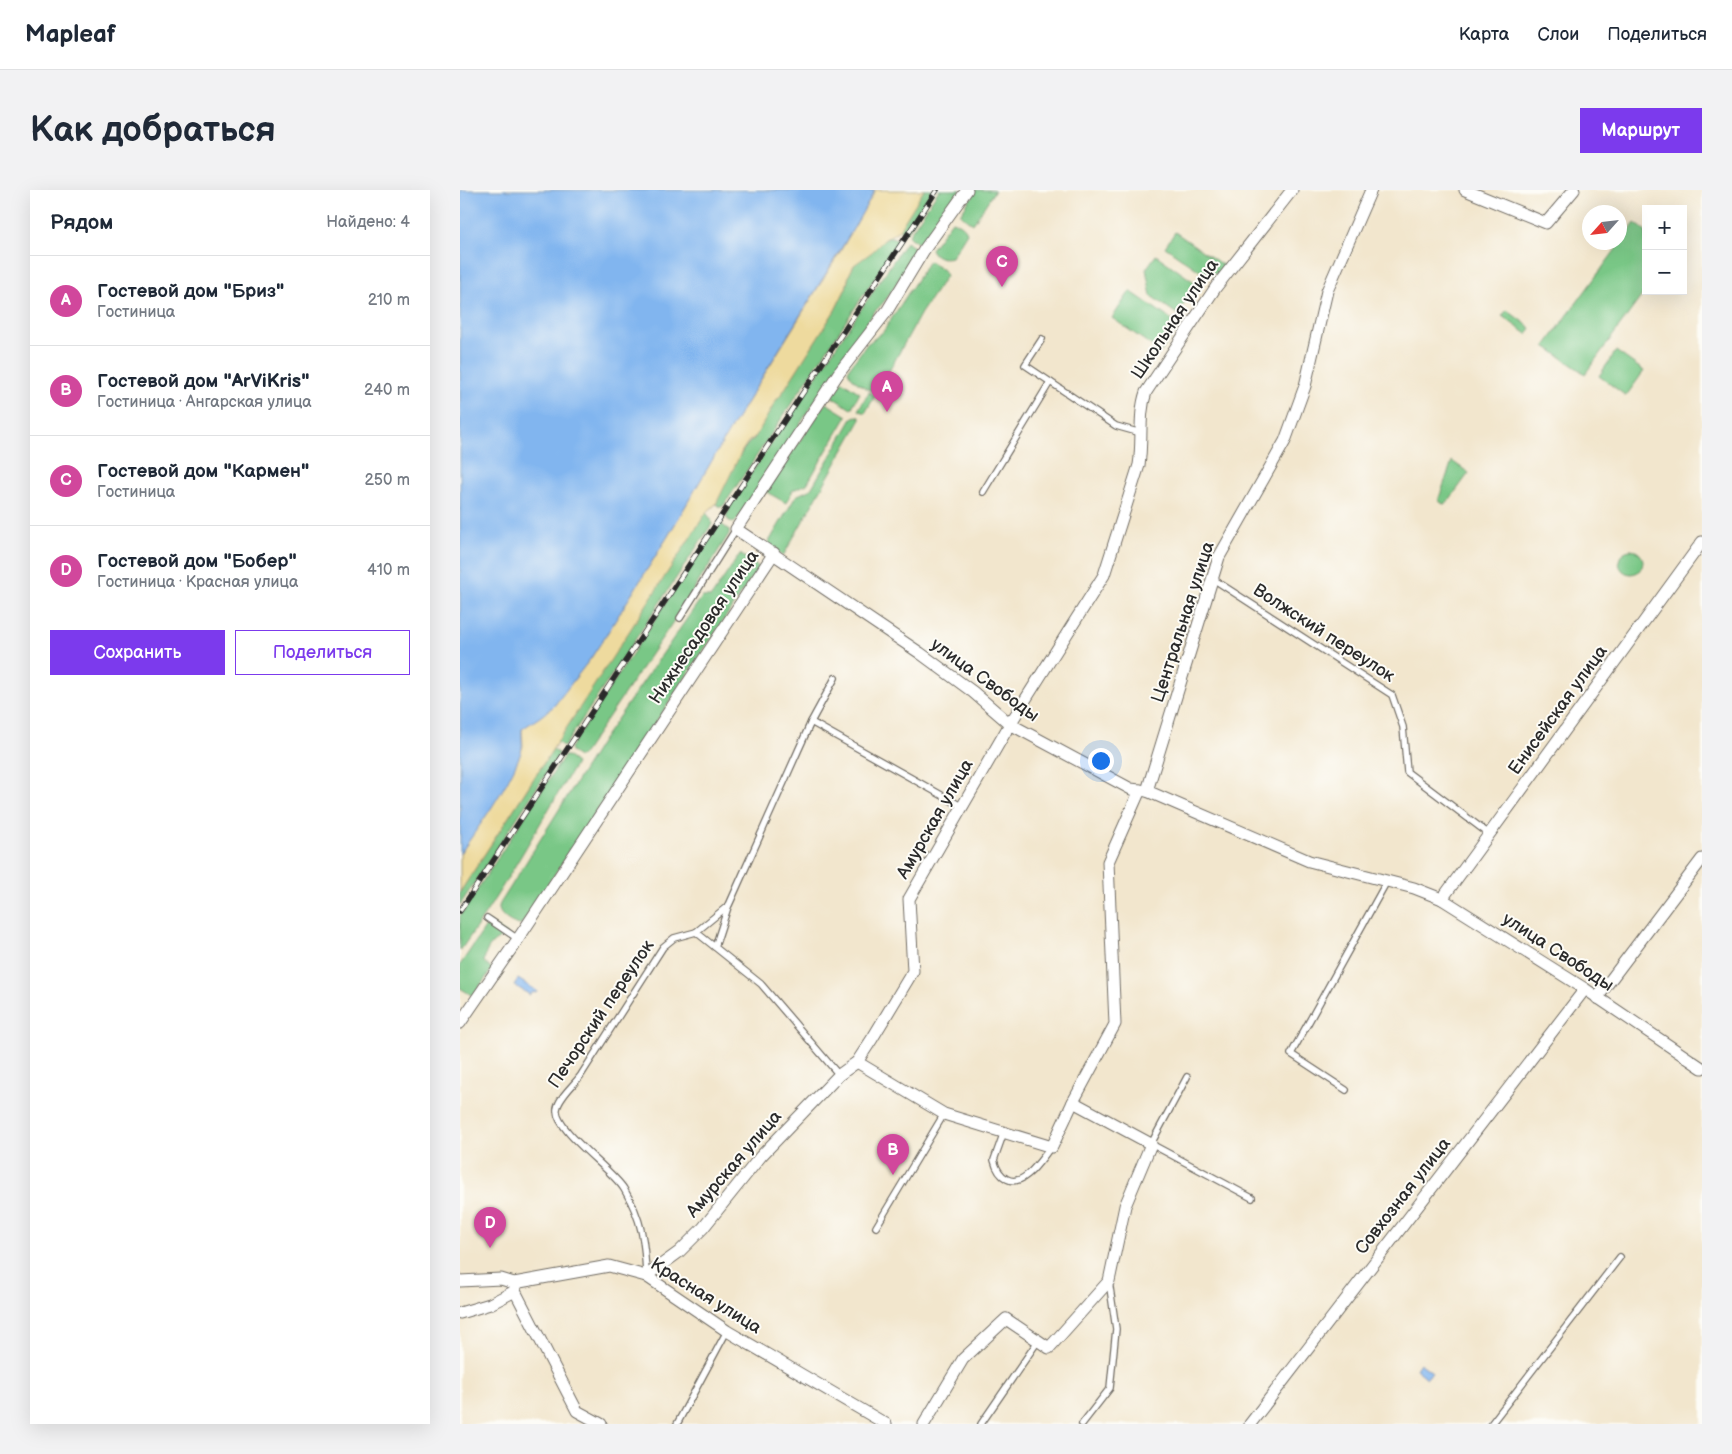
<!DOCTYPE html>
<html lang="ru">
<meta charset="utf-8">
<style>
:root{--surface:#fff;--page:#f2f2f3;--text:#1f2937;--muted:#747a83;--line:#e0e1e3;--accent:#7c3aed}
body{margin:0;font-family:"Balsamiq Sans",sans-serif;background:var(--page);color:var(--text)}
.controls{position:absolute;right:15px;top:15px;display:grid;overflow:hidden;border-radius:0px;box-shadow:0 5px 20px #0002}
.controls button{width:45px;height:45px;display:grid;place-items:center;padding:0;border:0;border-bottom:1px solid var(--line);background:var(--surface);color:var(--text);font:25px sans-serif}
.compass{position:absolute;left:1122px;top:15px;width:45px;height:45px;border-radius:50%;background:var(--surface);box-shadow:0 5px 20px #0002;rotate:243deg}
.you{position:absolute;left:640px;top:570px;width:18px;height:18px;margin:-12px;border:4px solid #fff;border-radius:50%;background:#1a73e8;box-shadow:0 0 0 8px #1a73e833}
.badge{display:grid;place-items:center;width:32px;height:32px;border-radius:50%;background:var(--accent);color:#fff;font-size:16px;font-weight:700}
.pin{position:absolute;translate:-50% -41px;filter:drop-shadow(0 1px 2px #0008)}
.pin::after{content:'';position:absolute;top:26px;width:18px;height:15px;background:inherit;clip-path:polygon(0 0,100% 0,50% 100%)}
.list{margin:0;padding:0;list-style:none}
h2{display:flex;justify-content:space-between;align-items:center;height:65px;margin:0;padding:0 20px;font-size:21px}
h2 small{font-size:16px;font-weight:400;color:var(--muted)}
.list li{display:grid;grid-template-columns:32px 1fr auto;gap:15px;align-items:center;box-sizing:border-box;height:90px;padding:0 20px;border-top:1px solid var(--line)}
.list b{display:block;font-size:19px;white-space:nowrap}
.list p{margin:0;font-size:16px;white-space:nowrap;color:var(--muted)}
.list em{font-size:16px;font-style:normal;color:var(--muted)}
.actions{display:flex;gap:10px;padding:15px 20px}
.actions a{flex:1;padding:11px 0;border:1px solid var(--accent);border-radius:0px;text-align:center;font-size:18px;color:var(--accent)}
.actions .main{background:var(--accent);color:#fff}
.map{position:relative;flex:none;width:1242px;height:1234px;overflow:hidden;border-radius:0px}
header{display:flex;align-items:center;gap:30px;box-sizing:border-box;height:70px;padding:0 25px;background:var(--surface);border-bottom:1px solid var(--line)}
header strong{font-size:24px}
nav{display:flex;gap:28px;margin-inline-start:auto;font-size:18px}
.intro{display:flex;align-items:center;justify-content:space-between;box-sizing:border-box;height:120px;padding:0 30px}
h1{margin:0;font-size:35px}
.button{padding:12px 22px;border-radius:0px;background:var(--accent);color:#fff;font-size:18px;font-weight:700}
main{display:flex;gap:30px;padding:0 30px}
aside{flex:1;background:var(--surface);border-radius:0px;box-shadow:0 5px 20px #0002}
.map>svg:first-child{display:block}
.green{fill:#79c786;stroke:#527958}
.sand{fill:#eeda9e;stroke:#8c8264}
.water{fill:#81b5ef;stroke:#56708d}
.lines{fill:none;stroke-linecap:round;stroke-linejoin:round}
.service-casing{stroke:#716c64;stroke-width:8}
.minor-casing{stroke:#716c64;stroke-width:13}
.service{stroke:#fff;stroke-width:5.5}
.minor{stroke:#fff;stroke-width:11}
.rail-casing{stroke:#2b2b2b;stroke-width:5.5}
.rail{stroke:#fdfcf7;stroke-width:4;stroke-dasharray:11;stroke-linecap:butt}
.labels{text-anchor:middle;dominant-baseline:central;stroke-width:4;stroke-linejoin:round;paint-order:stroke}
.street-label{font-size:18px;fill:#2b2b2b;stroke:#fdfcf7}
</style>
<header>
<strong>Mapleaf</strong>
<nav><a>Карта</a><a>Слои</a><a>Поделиться</a></nav>
</header>
<div class="intro"><h1>Как добраться</h1><a class="button">Маршрут</a></div>
<main>
<aside>
<h2>Рядом<small>Найдено: 4</small></h2>
<ul class="list">
<li><span class="badge" style="background:#d1479c">A</span><div><b>Гостевой дом &quot;Бриз&quot;</b><p>Гостиница</p></div><em>210 m</em></li>
<li><span class="badge" style="background:#d1479c">B</span><div><b>Гостевой дом &quot;ArViKris&quot;</b><p>Гостиница · Ангарская улица</p></div><em>240 m</em></li>
<li><span class="badge" style="background:#d1479c">C</span><div><b>Гостевой дом &quot;Кармен&quot;</b><p>Гостиница</p></div><em>250 m</em></li>
<li><span class="badge" style="background:#d1479c">D</span><div><b>Гостевой дом &quot;Бобер&quot;</b><p>Гостиница · Красная улица</p></div><em>410 m</em></li>
</ul>
<div class="actions"><a class="main">Сохранить</a><a>Поделиться</a></div>
</aside>
<div class="map">
<svg width="1242" height="1234" viewBox="0 0 1242 1234">
<rect width="100%" height="100%" fill="#fdfcf7"/>
<filter id="ink" filterUnits="userSpaceOnUse"><feTurbulence type="fractalNoise" baseFrequency=".02" numOctaves="2"/><feDisplacementMap in="SourceGraphic" scale="10" xChannelSelector="R" yChannelSelector="G"/><feConvolveMatrix kernelMatrix="1 2 1 2 8 2 1 2 1" color-interpolation-filters="sRGB"/></filter>
<filter id="wash" filterUnits="userSpaceOnUse"><feTurbulence type="fractalNoise" baseFrequency=".0096" numOctaves="4" result="noise"/><feDisplacementMap in="SourceGraphic" scale="20" xChannelSelector="R" yChannelSelector="G"/><feGaussianBlur stdDeviation="1.12" result="paint"/><feColorMatrix in="noise" values="0 0 0 0 0 0 0 0 0 0 0 0 0 0 0 0 0 1.4 0 .05"/><feComposite in="paint" operator="in"/></filter>
<g filter="url(#wash)">
<rect width="100%" height="100%" fill="#f2e6cd"/>
<!-- green -->
<g class="green">
<path d="M 463,0 L 474,0 L 448,41 L 443,43 L 439,40 Z"/>
<path d="M 479,0 L 501,0 L 488,14 L 463,53 L 459,54 L 449,47 L 450,43 Z"/>
<path d="M 516,0 L 535,0 L 513,34 L 501,25 L 501,23 Z"/>
<path d="M 492,31 C 498,33 505,36 507,43 L 492,67 C 483,69 475,68 471,59 Z"/>
<path d="M 1175,33 L 1186,41 L 1186,100 L 1125,184 L 1085,156 Z"/>
<path d="M 715,42 L 764,76 L 758,84 L 746,81 L 744,84 L 705,57 Z"/>
<path d="M 431,47 L 440,50 L 264,315 L 262,317 L 258,316 L 256,314 L 257,309 C 266,293 281,257 294,249 L 317,209 L 321,205 L 375,120 L 386,98 L 389,85 L 394,75 L 424,50 Z"/>
<path d="M 446,52 L 454,57 L 454,60 C 443,81 432,107 414,122 L 278,328 L 274,333 L 268,330 L 266,326 L 274,309 Z"/>
<path d="M 696,65 L 737,94 L 717,124 L 691,106 L 686,79 Z"/>
<path d="M 469,71 L 483,80 L 486,86 L 461,123 L 417,203 C 407,199 392,192 388,181 L 390,177 L 407,154 L 423,142 Z"/>
<path d="M 670,101 L 712,130 L 711,132 L 716,135 L 717,139 L 701,162 L 652,128 Z"/>
<path d="M 1047,120 L 1071,138 L 1067,144 L 1042,126 Z"/>
<path d="M 1156,161 L 1184,181 L 1166,206 L 1139,186 Z"/>
<path d="M 382,191 L 400,203 L 391,219 L 372,207 Z"/>
<path d="M 409,202 L 415,206 L 405,223 L 398,220 Z"/>
<path d="M 366,213 L 387,226 L 347,294 L 333,300 L 326,313 L 305,301 Z"/>
<path d="M 396,226 L 400,227 L 400,231 L 323,366 L 307,355 L 336,306 L 351,299 L 393,227 Z"/>
<path d="M 992,271 L 1009,283 L 987,313 L 983,314 L 979,311 L 979,308 Z"/>
<path d="M 246,323 L 251,329 L 252,334 L 104,557 L 97,552 Z"/>
<path d="M 260,333 L 269,340 L 269,344 L 217,426 L 122,566 L 119,567 C 115,565 111,563 110,558 L 258,334 Z"/>
<circle cx="1171" cy="372" r="12"/>
<path d="M 280,364 L 299,377 L 61,735 C 54,735 38,726 39,717 C 39,715 42,710 43,709 L 142,551 L 242,407 L 251,407 Z"/>
<path d="M 93,559 L 99,564 L 0,715 L 0,702 Z"/>
<path d="M 104,566 L 107,566 L 116,573 L 114,577 C 76,639 42,702 0,761 L 0,726 Z"/>
<path d="M 29,732 L 48,745 C 34,749 25,758 24,772 L 32,779 L 13,806 L 0,798 L 0,775 Z"/>
</g>
<!-- sand -->
<path class="sand" d="M 415,0 L 464,0 L 439,40 L 424,50 L 412,62 L 394,75 L 389,85 L 386,98 L 375,120 L 321,205 L 317,209 L 296,246 L 288,252 L 282,261 L 256,314 L 246,323 L 0,702 L 0,664 L 45,594 L 60,565 L 63,556 L 62,539 L 114,489 L 131,468 L 208,346 L 271,238 L 380,62 Z"/>
<!-- water -->
<g class="water">
<path d="M 0,0 L 415,0 L 395,36 L 271,238 L 208,346 L 150,439 L 131,468 L 94,516 L 80,527 L 62,539 C 61,548 64,556 60,565 C 46,600 21,633 0,664 Z"/>
<path d="M 58,789 L 77,801 L 76,803 L 72,802 L 70,805 L 54,795 Z"/>
<path d="M 960,1173 L 972,1182 L 967,1188 L 956,1179 Z"/>
</g>
</g>
<g filter="url(#ink)">
<g class="lines">
<defs>
<g id="service">
<path d="M 582,149 L 565,175 L 656,236 L 681,243"/>
<path d="M 523,302 L 590,192"/>
<path d="M 753,389 L 932,505 L 943,537 L 947,582 L 1029,644"/>
<path d="M 220,428 L 276,339"/>
<path d="M 351,532 L 501,616"/>
<path d="M 27,728 L 58,749"/>
<path d="M 236,742 L 301,794 L 379,885"/>
<path d="M 255,757 L 268,717"/>
<path d="M 727,887 L 691,954 L 792,1008"/>
<path d="M 886,900 L 831,864 L 927,691"/>
<path d="M 544,942 L 534,970 C 536,978 539,985 547,989 C 564,998 581,969 591,957"/>
<path d="M 416,1037 L 484,924"/>
<path d="M 186,1086 C 185,1053 182,1029 164,999 C 152,979 94,940 97,919 C 99,907 114,895 121,885 C 149,842 176,799 203,757 L 214,748 L 236,742 L 269,715 L 351,532 L 375,488"/>
<path d="M 217,1234 L 267,1141"/>
<path d="M 521,1234 L 578,1151"/>
<path d="M 622,1234 L 650,1198 L 656,1139 L 649,1091"/>
<path d="M 1031,1234 L 1160,1067"/>
</g>
<g id="minor">
<path d="M 507,0 L 464,60 L 427,121 L 378,184 L 276,339 L 460,463 L 513,502 L 550,534 L 671,599 L 687,601 L 849,671 L 954,698 L 982,709 L 1125,799 L 1242,878"/>
<path d="M 1005,0 L 1086,33 L 1114,0"/>
<path d="M 687,601 L 759,367 L 825,251 L 845,196 L 867,101 L 911,0"/>
<path d="M 982,709 L 1242,352"/>
<path d="M 1137,808 L 1242,669"/>
<path d="M 0,833 L 58,749 L 314,363"/>
<path d="M 397,872 L 484,924 L 592,957 L 613,912"/>
<path d="M 186,1086 L 219,1062 L 243,1038 L 301,966 L 379,885 L 397,872 L 412,849 L 453,781 L 449,709 L 550,534 L 644,385 L 679,275 C 683,250 678,225 686,202 L 756,97 L 832,0"/>
<path d="M 0,1091 L 41,1089 L 54,1093 L 149,1076 L 186,1086 L 267,1141 L 426,1234"/>
<path d="M 55,1101 L 117,1221 L 141,1234"/>
<path d="M 0,1123 L 30,1114 L 55,1101 L 55,1094"/>
<path d="M 464,1234 L 503,1169 L 546,1129 L 589,1158 L 649,1091 L 665,1016 L 691,954 L 613,912 L 655,834 L 648,672 L 680,600"/>
<path d="M 790,1234 L 1125,799"/>
</g>
</defs>
<!-- service casing -->
<use href="#service" class="service-casing"/>
<!-- minor casing -->
<use href="#minor" class="minor-casing"/>
<!-- service -->
<use href="#service" class="service"/>
<!-- minor -->
<use href="#minor" class="minor"/>
<defs>
<path id="rail" d="M 0,721 L 477,0"/>
</defs>
<!-- rail casing -->
<use href="#rail" class="rail-casing"/>
<!-- rail -->
<use href="#rail" class="rail"/>
</g>
</g>
<g class="labels">
<!-- street labels -->
<g class="street-label">
<text transform="translate(715 129) rotate(-56)">Школьная улица</text>
<text transform="translate(723 432) rotate(-72)">Центральная улица</text>
<text transform="translate(244 437) rotate(-56)">Нижнесадовая улица</text>
<text transform="translate(864 443) rotate(33)">Волжский переулок</text>
<text transform="translate(525 490) rotate(36)">улица Свободы</text>
<text transform="translate(1098 520) rotate(-54)">Енисейская улица</text>
<text transform="translate(475 629) rotate(-60)">Амурская улица</text>
<text transform="translate(1098 762) rotate(33)">улица Свободы</text>
<text transform="translate(141 824) rotate(-56)">Печорский переулок</text>
<text transform="translate(274 974) rotate(-49)">Амурская улица</text>
<text transform="translate(943 1006) rotate(-52)">Совхозная улица</text>
<text transform="translate(246 1106) rotate(32)">Красная улица</text>
</g>
</g>
</svg>
<div class="controls">
<button>+</button>
<button>−</button>
</div>
<svg class="compass" viewBox="-18 -18 36 36"><path d="M0-13l5 13h-10z" fill="#e53935"/><path d="M0 13l5-13h-10z" fill="#747a83"/></svg>
<div class="you"></div>
<div class="pin badge" style="left:427px;top:222px;background:#d1479c">A</div>
<div class="pin badge" style="left:433px;top:985px;background:#d1479c">B</div>
<div class="pin badge" style="left:542px;top:97px;background:#d1479c">C</div>
<div class="pin badge" style="left:30px;top:1058px;background:#d1479c">D</div>
</div>
</main>
